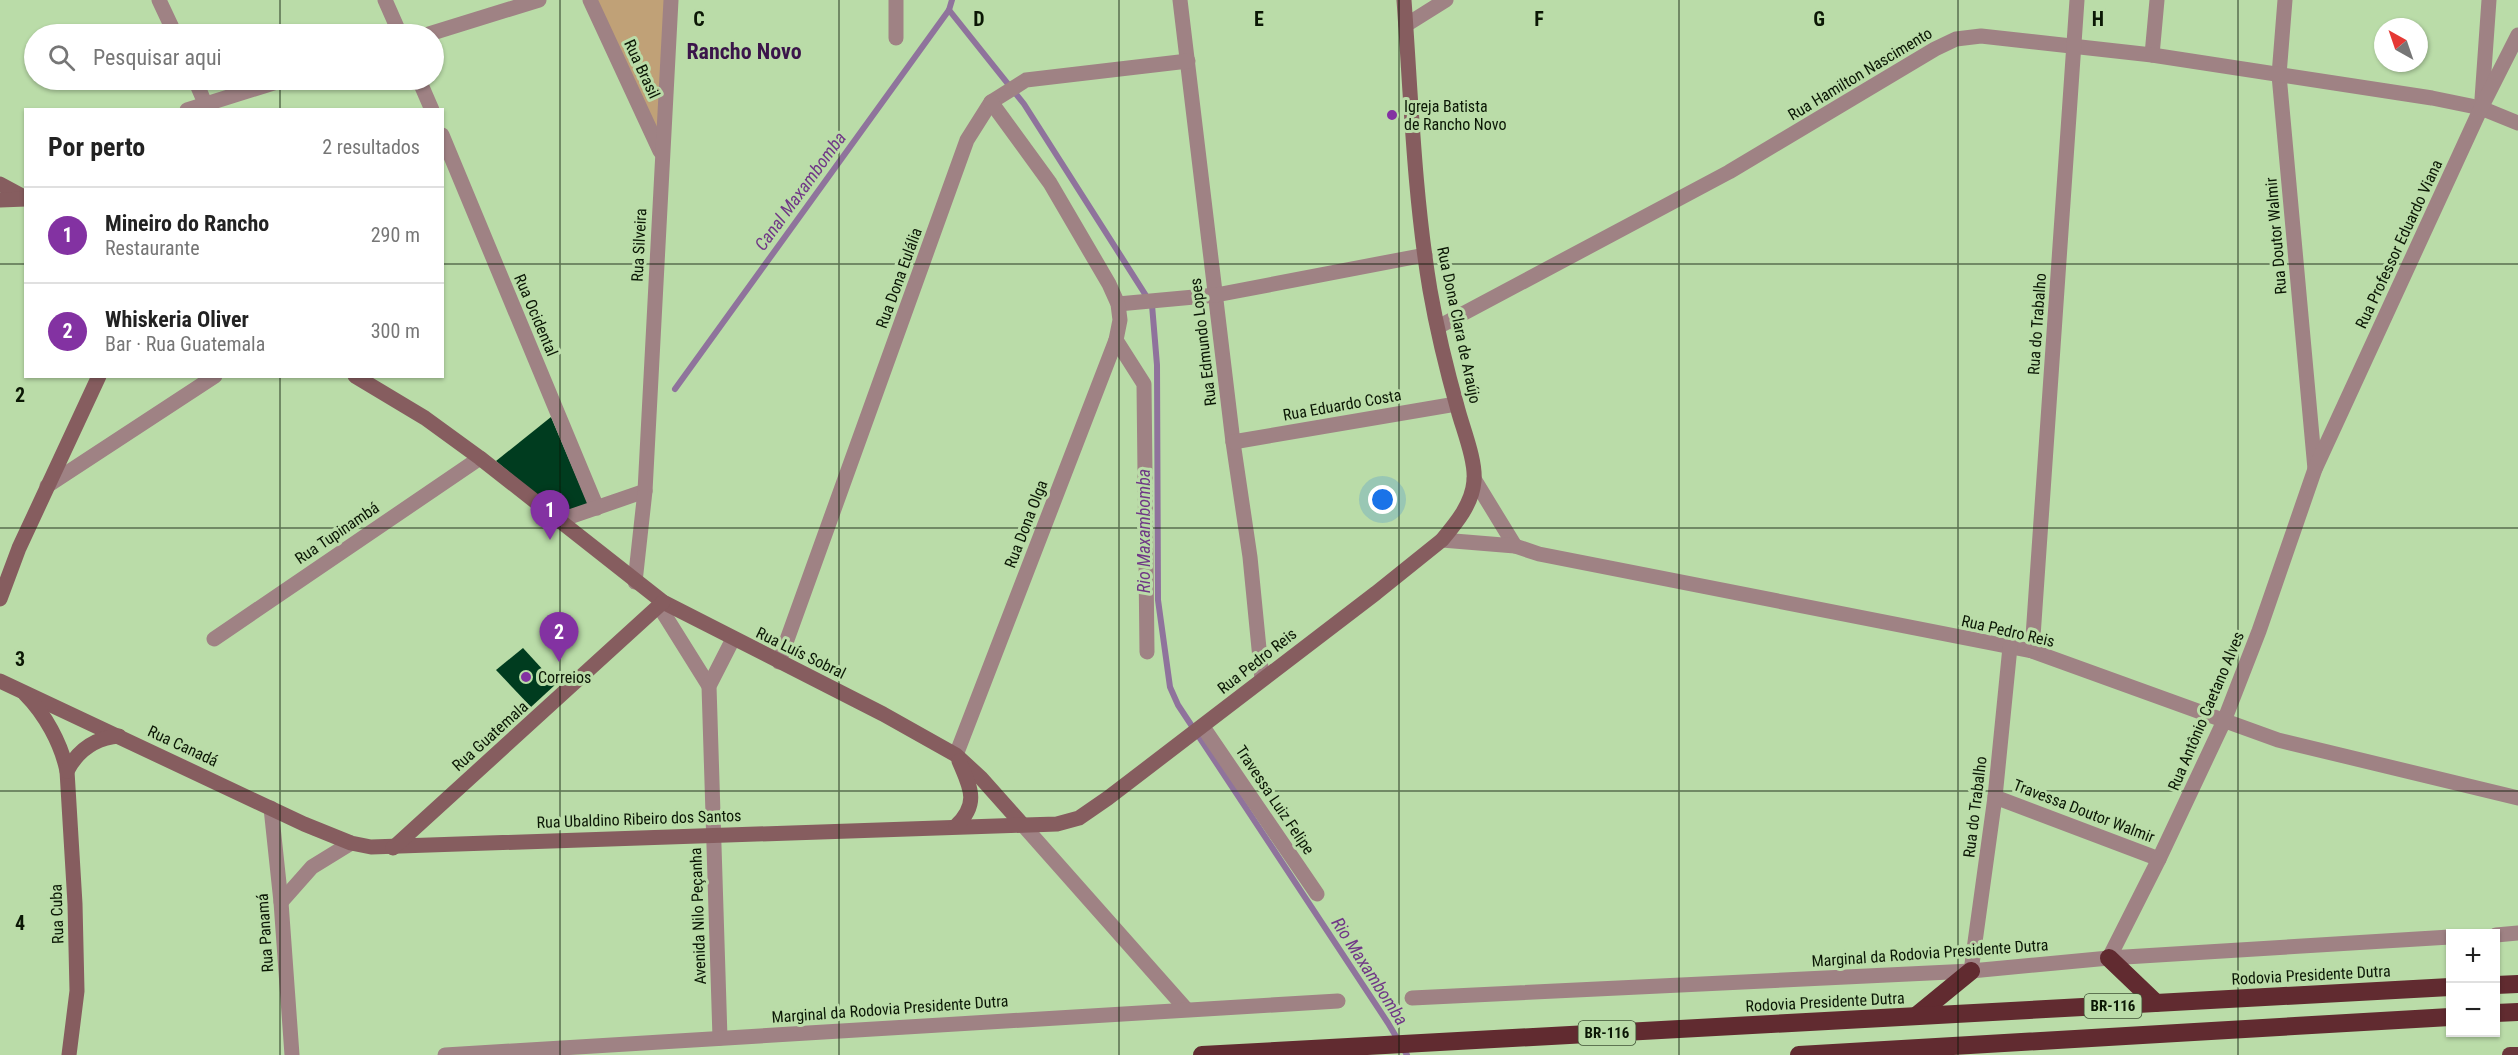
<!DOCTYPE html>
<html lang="pt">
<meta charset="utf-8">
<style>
:root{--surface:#fff;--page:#f2f2f2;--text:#222;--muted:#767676;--line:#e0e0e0;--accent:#8332a2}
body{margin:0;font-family:"Roboto Condensed",sans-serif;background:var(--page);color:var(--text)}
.controls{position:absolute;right:18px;bottom:18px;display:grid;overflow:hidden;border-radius:0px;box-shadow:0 2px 4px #0004}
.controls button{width:54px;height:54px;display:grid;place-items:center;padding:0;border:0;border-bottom:2px solid var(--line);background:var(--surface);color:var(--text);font:30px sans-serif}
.compass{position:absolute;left:2374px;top:18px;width:54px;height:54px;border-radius:50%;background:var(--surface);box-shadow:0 2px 4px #0004;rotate:320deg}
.you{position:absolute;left:1383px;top:500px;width:21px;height:21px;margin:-15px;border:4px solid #fff;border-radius:50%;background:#1a73e8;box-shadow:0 0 0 9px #1a73e833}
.badge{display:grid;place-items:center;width:39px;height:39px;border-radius:50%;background:var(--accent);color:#fff;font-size:20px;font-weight:700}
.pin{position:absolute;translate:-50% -50px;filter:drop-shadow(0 2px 3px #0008)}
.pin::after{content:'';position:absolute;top:32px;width:21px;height:18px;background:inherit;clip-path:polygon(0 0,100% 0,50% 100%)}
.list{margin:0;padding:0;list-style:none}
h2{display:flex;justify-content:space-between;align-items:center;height:78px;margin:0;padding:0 24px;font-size:26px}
h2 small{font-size:20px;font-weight:400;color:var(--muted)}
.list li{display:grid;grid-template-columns:39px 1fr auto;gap:18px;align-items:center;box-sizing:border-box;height:96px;padding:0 24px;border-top:2px solid var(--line)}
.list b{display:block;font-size:22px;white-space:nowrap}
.list p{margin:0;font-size:20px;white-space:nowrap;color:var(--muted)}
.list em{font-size:20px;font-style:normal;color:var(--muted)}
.icon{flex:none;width:33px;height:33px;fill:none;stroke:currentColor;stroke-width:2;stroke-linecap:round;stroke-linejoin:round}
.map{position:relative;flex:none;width:2518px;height:1055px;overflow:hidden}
.search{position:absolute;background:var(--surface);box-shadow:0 2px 4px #0004;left:24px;top:24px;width:420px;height:66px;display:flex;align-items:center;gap:15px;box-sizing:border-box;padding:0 21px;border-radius:33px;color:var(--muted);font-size:22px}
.panel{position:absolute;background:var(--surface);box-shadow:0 2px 4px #0004;left:24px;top:108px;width:420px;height:270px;border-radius:0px}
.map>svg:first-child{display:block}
.green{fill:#c0a177}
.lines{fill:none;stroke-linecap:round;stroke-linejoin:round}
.stream{stroke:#8f739c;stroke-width:6}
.building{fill:#003c1f}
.minor{stroke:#9f8284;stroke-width:15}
.secondary{stroke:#865d5f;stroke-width:15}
.trunk{stroke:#6a363b;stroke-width:16}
.motorway{stroke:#612b30;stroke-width:18}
.grid{fill:none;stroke:#0b1705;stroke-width:1.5;stroke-opacity:0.55}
.poi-dot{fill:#8332a2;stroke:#badca8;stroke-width:2}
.labels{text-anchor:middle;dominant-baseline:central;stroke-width:6;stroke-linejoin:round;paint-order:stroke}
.shield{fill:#badca8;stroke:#405236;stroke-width:1.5}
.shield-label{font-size:15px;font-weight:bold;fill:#0b1705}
.street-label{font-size:16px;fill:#0b1705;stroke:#badca8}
.poi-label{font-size:16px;fill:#0b1705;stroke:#badca8;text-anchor:start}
.water-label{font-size:18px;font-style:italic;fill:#703886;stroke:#badca8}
.district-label{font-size:22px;font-weight:bold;fill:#3b154a;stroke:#badca8}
.grid-label{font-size:20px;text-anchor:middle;font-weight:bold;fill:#0b1705;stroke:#badca8;stroke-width:6;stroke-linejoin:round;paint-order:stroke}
</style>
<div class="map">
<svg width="2518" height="1055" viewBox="0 0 2518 1055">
<rect width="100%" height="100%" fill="#badca8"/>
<!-- green -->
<path class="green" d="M 593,0 L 667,0 L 660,147 Z"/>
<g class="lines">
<!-- stream -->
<g class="stream">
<path d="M 949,10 L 1024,104 L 1152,305 L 1157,365 L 1158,600 L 1170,687 L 1178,705 L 1388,1023 L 1407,1055"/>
<path d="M 675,389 L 949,10 L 952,0"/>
</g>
</g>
<!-- building -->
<g class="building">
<path d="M 551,417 L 588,504 L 558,513 L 496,461 Z"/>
<path d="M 523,648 L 556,684 L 531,707 L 496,670 Z"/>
</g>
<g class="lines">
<!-- minor -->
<g class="minor">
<path d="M 159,0 L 175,34"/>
<path d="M 385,0 L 400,34"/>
<path d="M 590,0 L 660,151"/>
<path d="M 896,0 L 896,38"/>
<path d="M 1180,0 L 1233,442 L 1250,557 L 1262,679"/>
<path d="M 2285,0 L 2279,75 L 2315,469"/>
<path d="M 1406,25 L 1446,0"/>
<path d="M 429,34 L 539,0"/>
<path d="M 2152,55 L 2157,0"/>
<path d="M 195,80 L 208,110"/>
<path d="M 419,80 L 432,110"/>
<path d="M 2482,99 L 2489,0"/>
<path d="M 187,110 L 283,80"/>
<path d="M 442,135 L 597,508"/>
<path d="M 1118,304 L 1216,295 L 1425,255"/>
<path d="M 1438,327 L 1729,172 L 1935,49 L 1956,39 L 1981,36 L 2152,55 L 2432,98 L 2481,108 L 2518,123"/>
<path d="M 1116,340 L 1144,384 L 1147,652"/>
<path d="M 1233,442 L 1456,404"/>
<path d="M 1474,479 L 1515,546"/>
<path d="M 47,486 L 215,376"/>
<path d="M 558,521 L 645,491"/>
<path d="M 1442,540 L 1515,546 L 1539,554 L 2032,651 L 2278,740 L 2518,798"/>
<path d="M 635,582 L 645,491 L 671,0"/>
<path d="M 659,606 L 709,686"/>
<path d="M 214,639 L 480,458"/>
<path d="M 2032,651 L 2077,0"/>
<path d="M 779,662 L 967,140 L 991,102 L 1026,80 L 1188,61"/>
<path d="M 1203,727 L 1317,894"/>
<path d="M 956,755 L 1116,340 L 1120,320 L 1118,304 L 1109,284 L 1050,183 L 991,102"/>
<path d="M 1995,797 L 2159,859"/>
<path d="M 271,808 L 281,902 L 292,1055"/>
<path d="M 1022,824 L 1186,1009"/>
<path d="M 281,902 L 312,867 L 351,843"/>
<path d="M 2496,935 L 2518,933"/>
<path d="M 2109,958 L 2159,859 L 2224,721 L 2259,631 L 2315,469 L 2481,108 L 2518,35"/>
<path d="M 1971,971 L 1995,797 L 2010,647"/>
<path d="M 1412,998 L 1971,971 L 2109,958 L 2450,937"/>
<path d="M 720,1038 L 709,686 L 733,639"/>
<path d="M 445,1055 L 1338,1001"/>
</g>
<!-- secondary -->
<g class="secondary">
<path d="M 0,184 L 26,198"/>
<path d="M 0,200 L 26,199"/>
<path d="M 355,376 L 425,418 L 480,458 L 663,602 L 883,714 L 956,755 L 981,778 L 1022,824"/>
<path d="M 0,599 L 19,548 L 99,376"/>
<path d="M 0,681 L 304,824 L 351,843 L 371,847 L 1057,824 L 1079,818 L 1108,798 L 1376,593 L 1442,540 C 1457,522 1472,504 1474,481 C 1476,461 1463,429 1458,410 C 1447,371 1437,330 1430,290 C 1414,194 1411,97 1404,0"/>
<path d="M 25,694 C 45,714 61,743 67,771 L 75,904 L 77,991 L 69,1055"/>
<path d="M 67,771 C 78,750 95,738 119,736"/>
<path d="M 956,826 C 980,803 970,787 959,761"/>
<path d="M 393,848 L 663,602"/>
</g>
<!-- trunk -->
<path class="trunk" d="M 2510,1055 L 2518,1055"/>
<!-- motorway -->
<g class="motorway">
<path d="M 2109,958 L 2156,1003"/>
<path d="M 2496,985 L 2518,984"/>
<path d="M 2496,1013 L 2518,1012"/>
<path d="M 1916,1016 L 1971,971"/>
<path d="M 1202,1055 L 2450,987"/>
<path d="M 1799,1055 L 2450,1017"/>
</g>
</g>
<!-- grid -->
<path class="grid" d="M 280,0 L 280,34M 560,0 L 560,1055M 839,0 L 839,1055M 1119,0 L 1119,1055M 1399,0 L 1399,1055M 1679,0 L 1679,1055M 1958,0 L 1958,1055M 2238,0 L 2238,1055M 280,80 L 280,110M 0,264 L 26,264M 442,264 L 2518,264M 280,376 L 280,1055M 0,528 L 2518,528M 0,791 L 2518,791"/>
<!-- markers -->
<g class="poi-dot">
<circle cx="1392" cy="115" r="6"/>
<circle cx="526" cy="677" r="6"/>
</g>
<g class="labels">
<!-- shield labels -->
<g class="shield">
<rect x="2084.5" y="994" width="57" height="24" rx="4.5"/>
<rect x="1578.5" y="1021" width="57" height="24" rx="4.5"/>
</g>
<g class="shield-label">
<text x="2113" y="1006">BR-116</text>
<text x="1607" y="1033">BR-116</text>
</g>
<!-- street labels -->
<g class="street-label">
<text transform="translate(642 69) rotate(65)">Rua Brasil</text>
<text transform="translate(1860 74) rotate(-31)">Rua Hamilton Nascimento</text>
<text transform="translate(2276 236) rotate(-95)">Rua Doutor Walmir</text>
<text transform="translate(2399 244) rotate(-65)">Rua Professor Eduardo Viana</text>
<text transform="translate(639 245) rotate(-87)">Rua Silveira</text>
<text transform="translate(899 278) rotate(-70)">Rua Dona Eulália</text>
<text transform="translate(536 315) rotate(67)">Rua Ocidental</text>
<text transform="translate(2037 324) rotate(-86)">Rua do Trabalho</text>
<text transform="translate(1459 325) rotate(78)">Rua Dona Clara de Araújo</text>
<text transform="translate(1203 342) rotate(-97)">Rua Edmundo Lopes</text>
<text transform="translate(1342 405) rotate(-10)">Rua Eduardo Costa</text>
<text transform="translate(1026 524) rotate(-69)">Rua Dona Olga</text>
<text transform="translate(337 533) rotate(-34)">Rua Tupinambá</text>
<text transform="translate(2008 631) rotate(13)">Rua Pedro Reis</text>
<text transform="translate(801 653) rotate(26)">Rua Luís Sobral</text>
<text transform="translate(1257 661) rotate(-38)">Rua Pedro Reis</text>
<text transform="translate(2206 711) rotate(-67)">Rua Antônio Caetano Alves</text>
<text transform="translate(490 736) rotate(-42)">Rua Guatemala</text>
<text transform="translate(183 746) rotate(25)">Rua Canadá</text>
<text transform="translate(1275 800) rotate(56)">Travessa Luiz Felipe</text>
<text transform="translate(1975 807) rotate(-83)">Rua do Trabalho</text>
<text transform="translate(2084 811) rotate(21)">Travessa Doutor Walmir</text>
<text transform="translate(639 819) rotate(-2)">Rua Ubaldino Ribeiro dos Santos</text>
<text transform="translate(57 914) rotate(-92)">Rua Cuba</text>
<text transform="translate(698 916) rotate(-92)">Avenida Nilo Peçanha</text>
<text transform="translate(265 933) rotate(-94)">Rua Panamá</text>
<text transform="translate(1930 953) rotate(-4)">Marginal da Rodovia Presidente Dutra</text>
<text transform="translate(2311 975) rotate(-3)">Rodovia Presidente Dutra</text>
<text transform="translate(1825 1002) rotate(-3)">Rodovia Presidente Dutra</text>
<text transform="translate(890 1009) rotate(-4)">Marginal da Rodovia Presidente Dutra</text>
</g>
<!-- poi labels -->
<g class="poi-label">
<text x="1404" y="106">Igreja Batista<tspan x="1404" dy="18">de Rancho Novo</tspan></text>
<text x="538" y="677">Correios</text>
</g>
<!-- water labels -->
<g class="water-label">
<text transform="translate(800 191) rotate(-54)">Canal Maxambomba</text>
<text transform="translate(1143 531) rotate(-90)">Rio Maxambomba</text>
<text transform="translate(1370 971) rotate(57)">Rio Maxambomba</text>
</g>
<!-- district labels -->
<g class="district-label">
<text x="744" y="51">Rancho Novo</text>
</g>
</g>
<g class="grid-label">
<text x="699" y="26">C</text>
<text x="979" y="26">D</text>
<text x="1259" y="26">E</text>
<text x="1539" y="26">F</text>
<text x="1819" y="26">G</text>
<text x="2098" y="26">H</text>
<text x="20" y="402">2</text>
<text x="20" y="666">3</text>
<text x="20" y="930">4</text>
</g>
</svg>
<div class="controls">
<button>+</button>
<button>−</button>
</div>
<svg class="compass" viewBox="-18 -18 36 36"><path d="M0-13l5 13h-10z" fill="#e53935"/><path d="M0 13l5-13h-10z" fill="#767676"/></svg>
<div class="you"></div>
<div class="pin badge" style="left:550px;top:540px">1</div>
<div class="pin badge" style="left:559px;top:662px">2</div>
<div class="search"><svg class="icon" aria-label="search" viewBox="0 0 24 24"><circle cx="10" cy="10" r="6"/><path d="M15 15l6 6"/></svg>Pesquisar aqui</div>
<section class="panel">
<h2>Por perto<small>2 resultados</small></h2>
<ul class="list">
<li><span class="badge">1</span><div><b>Mineiro do Rancho</b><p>Restaurante</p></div><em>290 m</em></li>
<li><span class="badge">2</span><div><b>Whiskeria Oliver</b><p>Bar · Rua Guatemala</p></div><em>300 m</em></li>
</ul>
</section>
</div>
